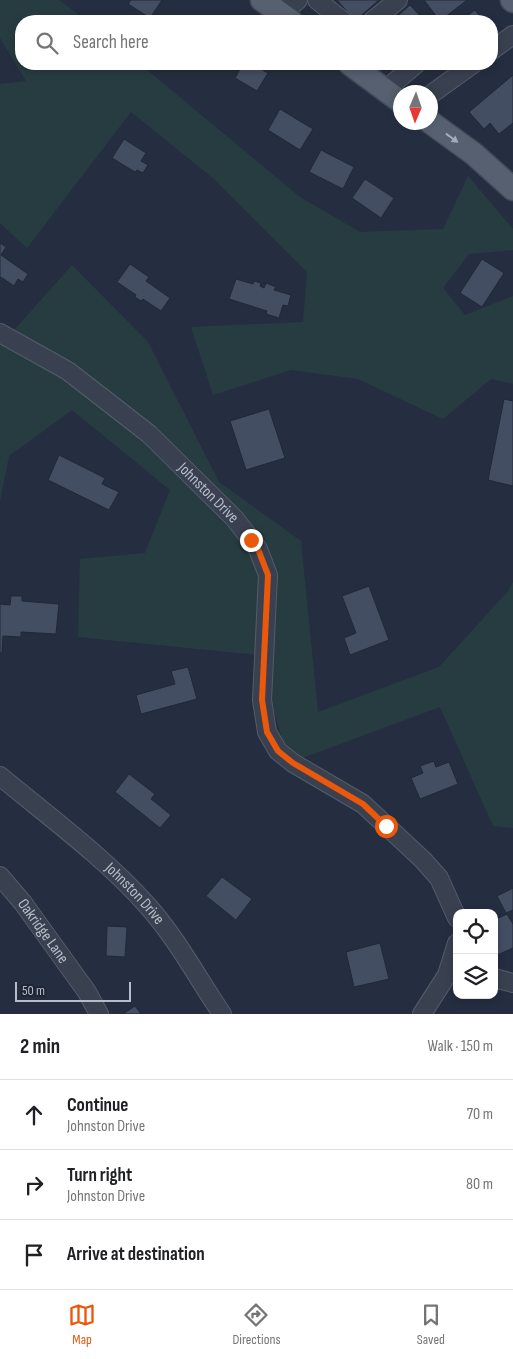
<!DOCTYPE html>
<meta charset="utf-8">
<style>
:root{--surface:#fff;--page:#f6f6f6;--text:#202124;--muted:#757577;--line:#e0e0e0;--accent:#ea580c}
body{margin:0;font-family:"Sofia Sans Condensed",sans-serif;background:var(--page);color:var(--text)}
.controls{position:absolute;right:15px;bottom:15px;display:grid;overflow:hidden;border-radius:10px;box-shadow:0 2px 8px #0003}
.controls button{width:45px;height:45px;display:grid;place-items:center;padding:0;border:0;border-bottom:1px solid var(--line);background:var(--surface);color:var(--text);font:25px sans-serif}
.compass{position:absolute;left:393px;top:85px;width:45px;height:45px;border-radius:50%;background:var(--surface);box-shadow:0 2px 8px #0003;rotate:182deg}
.scale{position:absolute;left:15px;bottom:12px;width:116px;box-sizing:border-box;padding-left:5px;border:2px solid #b6bcca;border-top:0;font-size:14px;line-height:18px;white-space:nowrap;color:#b6bcca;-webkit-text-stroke:4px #1e2635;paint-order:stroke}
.stop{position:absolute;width:15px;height:15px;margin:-11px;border:4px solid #ea580c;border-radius:50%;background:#fff}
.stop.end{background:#ea580c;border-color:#fff;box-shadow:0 1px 5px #0008}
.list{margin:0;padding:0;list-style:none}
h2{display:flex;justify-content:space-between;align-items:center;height:65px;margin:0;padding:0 20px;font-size:21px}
h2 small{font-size:16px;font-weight:400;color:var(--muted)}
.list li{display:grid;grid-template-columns:32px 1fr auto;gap:15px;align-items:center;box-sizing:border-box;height:70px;padding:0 20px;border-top:1px solid var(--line)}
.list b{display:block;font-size:19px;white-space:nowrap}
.list p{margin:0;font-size:16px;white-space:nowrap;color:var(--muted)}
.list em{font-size:16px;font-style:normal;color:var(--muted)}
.icon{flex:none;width:28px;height:28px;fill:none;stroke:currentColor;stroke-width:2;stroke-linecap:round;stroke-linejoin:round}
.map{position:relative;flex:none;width:513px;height:1014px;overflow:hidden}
.search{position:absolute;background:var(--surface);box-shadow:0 2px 8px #0003;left:15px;right:15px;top:15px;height:55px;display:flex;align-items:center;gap:12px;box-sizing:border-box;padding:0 18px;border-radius:20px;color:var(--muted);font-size:19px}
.sheet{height:275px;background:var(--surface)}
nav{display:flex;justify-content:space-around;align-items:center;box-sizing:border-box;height:70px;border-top:1px solid var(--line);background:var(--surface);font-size:14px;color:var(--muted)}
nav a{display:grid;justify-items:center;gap:2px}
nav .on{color:var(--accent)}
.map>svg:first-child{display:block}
.green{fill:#273c41}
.building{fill:#444e62;stroke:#202837}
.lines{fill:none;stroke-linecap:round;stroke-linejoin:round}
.minor-casing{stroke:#545c6a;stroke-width:20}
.major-casing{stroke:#434a59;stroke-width:25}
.minor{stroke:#394150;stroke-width:18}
.major{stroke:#576070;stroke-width:22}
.oneway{fill:#a3aab8}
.route{stroke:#ea580c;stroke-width:6}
.labels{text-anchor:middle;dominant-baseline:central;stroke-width:4.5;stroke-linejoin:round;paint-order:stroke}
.street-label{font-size:16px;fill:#b6bcca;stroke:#1e2635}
</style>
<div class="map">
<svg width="513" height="1014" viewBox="0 0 513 1014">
<rect width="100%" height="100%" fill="#252e40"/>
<!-- green -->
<g class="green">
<path d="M 0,0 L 59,0 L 87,21 L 21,21 L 21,64 L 140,64 L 300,197 L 360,232 L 443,229 L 468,176 L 513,229 L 513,250 L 469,254 L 443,288 L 465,315 L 513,296 L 513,384 L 491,379 L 443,419 L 358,379 L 291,370 L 213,395 L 191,327 L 303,322 L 307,272 L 214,179 L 131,112 L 27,248 L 0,223 L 0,84 L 26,81 L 0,38 Z"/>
<path d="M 72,265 L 148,342 L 219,482 L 301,541 L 318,712 L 439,667 L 509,590 L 513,582 L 513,828 L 493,826 L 440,707 L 289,763 L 258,655 L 78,637 L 80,559 L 145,553 L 170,490 L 72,410 L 9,456 L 0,501 L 0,346 Z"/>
</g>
<!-- building -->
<g class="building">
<path d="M 131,0 L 162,0 L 150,18 L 128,4 Z"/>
<path d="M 337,0 L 379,0 L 355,21 Z"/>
<path d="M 424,0 L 467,0 L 440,21 Z"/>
<path d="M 410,5 L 425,21 L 392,21 Z"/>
<path d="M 475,10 L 484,21 L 460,21 Z"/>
<path d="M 243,64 L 252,64 L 268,73 L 257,91 L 235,78 Z"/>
<path d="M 513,75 L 513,123 L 499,134 L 490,123 L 484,129 L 469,112 Z"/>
<path d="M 280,109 L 313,129 L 300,150 L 268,130 Z"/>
<path d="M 124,139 L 146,153 L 141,161 L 148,165 L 143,173 L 137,170 L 135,172 L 112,158 Z"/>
<path d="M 321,150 L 354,167 L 343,189 L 309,172 Z"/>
<path d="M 365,179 L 394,198 L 381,218 L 352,198 Z"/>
<path d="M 0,243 L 6,247 L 1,255 L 28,274 L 23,282 L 18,279 L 14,286 L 1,277 L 0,278 Z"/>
<path d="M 482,259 L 504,273 L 482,307 L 460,293 Z"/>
<path d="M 130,264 L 149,277 L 146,281 L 170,298 L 161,311 L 143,299 L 141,301 L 135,297 L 136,295 L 117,282 Z"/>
<path d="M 236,279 L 253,284 L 254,281 L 261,283 L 260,286 L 264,288 L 266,283 L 276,287 L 274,290 L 291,295 L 288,306 L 283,305 L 279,318 L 266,314 L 267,311 L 229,299 Z"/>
<path d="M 504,399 L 513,401 L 513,486 L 488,480 Z"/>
<path d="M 269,409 L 285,458 L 246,470 L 230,421 Z"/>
<path d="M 59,455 L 105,478 L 102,484 L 119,492 L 109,510 L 48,480 Z"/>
<path d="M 369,586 L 389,640 L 350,655 L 344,638 L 356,633 L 342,596 Z"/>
<path d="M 11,596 L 22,596 L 22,601 L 59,604 L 56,634 L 21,632 L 21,637 L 3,636 L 2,653 L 0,653 L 0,604 L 10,605 Z"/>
<path d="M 188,667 L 197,699 L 141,714 L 136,695 L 175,684 L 171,671 Z"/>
<path d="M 434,761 L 436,767 L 449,762 L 458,784 L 420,799 L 411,778 L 423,773 L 420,766 Z"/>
<path d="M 129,774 L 155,794 L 151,799 L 171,815 L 160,828 L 115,792 Z"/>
<path d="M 222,877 L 252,899 L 236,920 L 206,896 Z"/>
<path d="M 513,888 L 513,910 L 506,913 L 497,896 Z"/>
<path d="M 507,914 L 513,924 L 513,948 L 495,956 L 494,920 Z"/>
<path d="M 107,926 L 127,927 L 125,957 L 106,956 Z"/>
<path d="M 380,943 L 389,979 L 354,987 L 346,952 Z"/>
<path d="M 135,1006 L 141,1014 L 123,1014 Z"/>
</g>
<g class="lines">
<defs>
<g id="minor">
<path d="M 317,0 L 343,21"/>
<path d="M 281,14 L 298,0"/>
<path d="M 372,21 L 398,0"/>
<path d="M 492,50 L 513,35"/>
<path d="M 385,90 L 416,64"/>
<path d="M 430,95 L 473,64"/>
<path id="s1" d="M 0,333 L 68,371 L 149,434 L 235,519 L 258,549 L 268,575 L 262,700 L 267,732 L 278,751 L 293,763 L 363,804 L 423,860 L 439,878 L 457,918"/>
<path id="s2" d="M 0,776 C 48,816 105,858 146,904 C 176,937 197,977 222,1014"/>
<path id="s3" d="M 0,876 L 23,903 L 87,992 L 99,1014"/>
<path d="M 494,978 L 513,983"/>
<path d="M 422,1014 L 447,975 L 457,943"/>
</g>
<g id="major">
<path d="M 262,0 L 291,21"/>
<path d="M 512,0 L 513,1"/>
<path d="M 350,64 L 400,101"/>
<path d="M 430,122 L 474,154 L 513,189"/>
</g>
</defs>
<!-- minor casing -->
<use href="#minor" class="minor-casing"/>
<!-- major casing -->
<use href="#major" class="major-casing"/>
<!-- minor -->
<use href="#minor" class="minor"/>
<!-- major -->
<use href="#major" class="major"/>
</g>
<!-- one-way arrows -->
<defs><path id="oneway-solid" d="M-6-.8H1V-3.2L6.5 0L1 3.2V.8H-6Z" transform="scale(1.25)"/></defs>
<use class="oneway" href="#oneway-solid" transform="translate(452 138) rotate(36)"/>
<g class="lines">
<!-- route -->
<path class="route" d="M 251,540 L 258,549 L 268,575 L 262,700 L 267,732 L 278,751 L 293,763 L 363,804 L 386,826"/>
</g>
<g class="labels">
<!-- street labels -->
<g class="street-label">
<text stroke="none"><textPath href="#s1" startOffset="264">Johnston Drive</textPath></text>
<text stroke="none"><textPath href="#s2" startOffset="179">Johnston Drive</textPath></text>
<text stroke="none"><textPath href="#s3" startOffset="70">Oakridge Lane</textPath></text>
</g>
</g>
</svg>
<div class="controls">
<button><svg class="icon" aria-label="locate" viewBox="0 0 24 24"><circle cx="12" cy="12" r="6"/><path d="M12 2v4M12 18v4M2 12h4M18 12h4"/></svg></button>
<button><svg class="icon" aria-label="layers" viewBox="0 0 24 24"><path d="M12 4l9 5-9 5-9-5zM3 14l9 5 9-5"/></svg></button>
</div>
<svg class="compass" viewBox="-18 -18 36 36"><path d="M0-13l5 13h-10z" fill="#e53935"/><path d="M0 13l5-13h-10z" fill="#757577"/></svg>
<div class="scale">50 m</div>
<div class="stop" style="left:386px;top:826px"></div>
<div class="stop end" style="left:251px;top:540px"></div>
<div class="search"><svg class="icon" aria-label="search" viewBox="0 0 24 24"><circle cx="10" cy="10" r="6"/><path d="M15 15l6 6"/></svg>Search here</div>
</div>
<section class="sheet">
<h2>2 min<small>Walk · 150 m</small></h2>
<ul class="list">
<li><svg class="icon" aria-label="ahead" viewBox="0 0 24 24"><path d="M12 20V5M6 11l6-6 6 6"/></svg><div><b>Continue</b><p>Johnston Drive</p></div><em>70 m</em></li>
<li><svg class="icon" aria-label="right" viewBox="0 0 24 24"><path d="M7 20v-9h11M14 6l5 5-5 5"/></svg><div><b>Turn right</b><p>Johnston Drive</p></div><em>80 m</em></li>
<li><svg class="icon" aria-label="arrive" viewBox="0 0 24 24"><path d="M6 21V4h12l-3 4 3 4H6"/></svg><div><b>Arrive at destination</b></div></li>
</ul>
</section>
<nav>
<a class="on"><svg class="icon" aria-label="map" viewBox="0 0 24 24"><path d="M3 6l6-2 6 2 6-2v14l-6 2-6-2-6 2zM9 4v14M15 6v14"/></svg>Map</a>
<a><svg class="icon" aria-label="directions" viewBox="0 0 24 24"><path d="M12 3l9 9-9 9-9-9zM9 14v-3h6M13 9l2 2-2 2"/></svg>Directions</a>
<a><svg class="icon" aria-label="saved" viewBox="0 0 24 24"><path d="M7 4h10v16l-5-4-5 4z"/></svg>Saved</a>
</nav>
